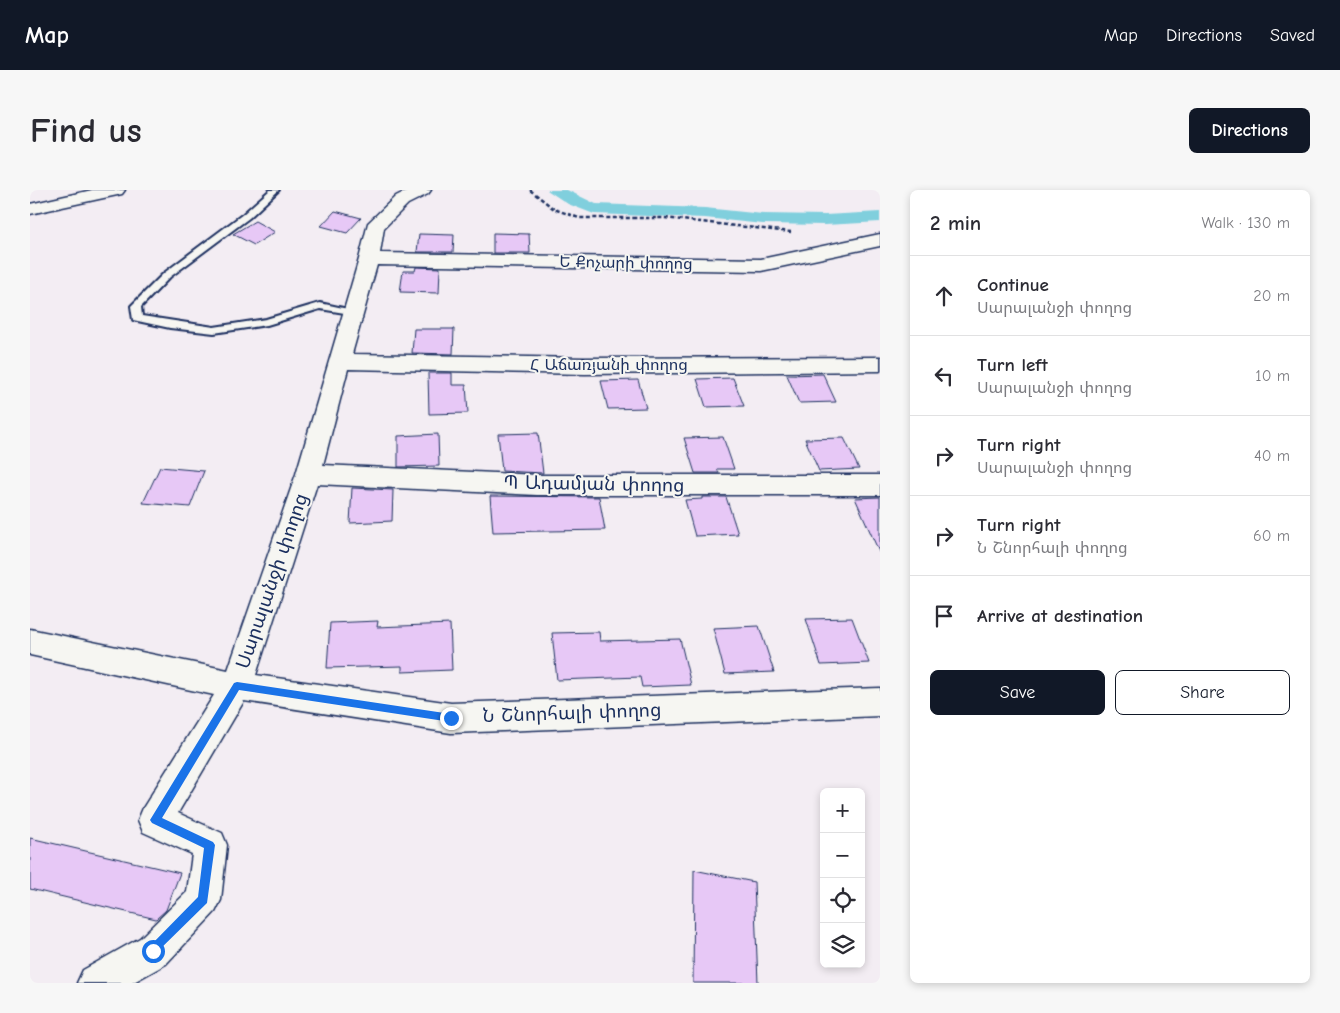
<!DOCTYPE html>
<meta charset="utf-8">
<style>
:root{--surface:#fff;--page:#f7f7f7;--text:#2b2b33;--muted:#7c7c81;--line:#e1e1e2;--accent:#111827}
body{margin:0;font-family:"Comic Neue","Noto Sans Armenian",sans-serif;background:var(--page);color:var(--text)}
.controls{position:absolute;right:15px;bottom:15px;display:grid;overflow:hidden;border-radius:8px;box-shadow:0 2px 8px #0003}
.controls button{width:45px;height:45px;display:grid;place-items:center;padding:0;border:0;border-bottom:1px solid var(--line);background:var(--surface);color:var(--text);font:25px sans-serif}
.stop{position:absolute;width:15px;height:15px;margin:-11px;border:4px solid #1a73e8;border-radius:50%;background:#fff}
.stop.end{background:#1a73e8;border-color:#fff;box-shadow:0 1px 5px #0008}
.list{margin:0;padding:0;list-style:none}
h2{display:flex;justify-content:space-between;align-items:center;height:65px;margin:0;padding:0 20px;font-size:21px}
h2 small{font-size:16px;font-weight:400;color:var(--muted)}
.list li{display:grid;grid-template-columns:32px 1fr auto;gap:15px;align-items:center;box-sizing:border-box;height:80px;padding:0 20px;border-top:1px solid var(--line)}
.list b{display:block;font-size:19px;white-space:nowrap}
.list p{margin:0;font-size:16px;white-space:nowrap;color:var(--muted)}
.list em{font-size:16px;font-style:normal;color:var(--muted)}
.actions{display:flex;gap:10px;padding:15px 20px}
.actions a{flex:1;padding:11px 0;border:1px solid var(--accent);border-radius:8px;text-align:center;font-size:18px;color:var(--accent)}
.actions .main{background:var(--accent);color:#fff}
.icon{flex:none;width:28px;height:28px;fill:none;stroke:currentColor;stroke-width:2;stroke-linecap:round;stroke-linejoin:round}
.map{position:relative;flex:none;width:850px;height:793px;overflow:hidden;border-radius:8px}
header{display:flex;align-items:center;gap:30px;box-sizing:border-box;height:70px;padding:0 25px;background:var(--accent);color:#fff}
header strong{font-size:24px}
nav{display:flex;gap:28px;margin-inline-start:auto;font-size:18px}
.intro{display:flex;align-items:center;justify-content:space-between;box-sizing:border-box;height:120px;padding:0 30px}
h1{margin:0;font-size:35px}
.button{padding:12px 22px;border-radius:8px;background:var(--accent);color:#fff;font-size:18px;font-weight:700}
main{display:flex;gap:30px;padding:0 30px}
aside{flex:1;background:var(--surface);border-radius:8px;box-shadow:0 2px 8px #0003}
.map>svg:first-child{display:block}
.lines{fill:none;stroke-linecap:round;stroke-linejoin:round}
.canal{fill:#80cfdd;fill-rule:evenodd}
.building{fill:#e7c8f6;stroke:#1b2f5e}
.service-casing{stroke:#1b2f5e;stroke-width:4}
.minor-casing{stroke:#1b2f5e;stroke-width:3}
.path{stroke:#1b2f5e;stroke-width:2.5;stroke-dasharray:4 2.5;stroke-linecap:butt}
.service{fill:#f6f6f2;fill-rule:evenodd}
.minor{fill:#f6f6f2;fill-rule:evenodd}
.route{fill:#1a73e8}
.labels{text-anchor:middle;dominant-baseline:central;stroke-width:4;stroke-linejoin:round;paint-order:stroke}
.far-street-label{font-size:16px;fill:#1b2f5e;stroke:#f6f6f2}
.street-label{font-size:19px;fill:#1b2f5e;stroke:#f6f6f2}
</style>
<header>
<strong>Map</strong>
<nav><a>Map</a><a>Directions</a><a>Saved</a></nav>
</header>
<div class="intro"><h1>Find us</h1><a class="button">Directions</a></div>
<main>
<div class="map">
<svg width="850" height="793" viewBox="0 0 850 793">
<rect width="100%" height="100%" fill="#f3edf3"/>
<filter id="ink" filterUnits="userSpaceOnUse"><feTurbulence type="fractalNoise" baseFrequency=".02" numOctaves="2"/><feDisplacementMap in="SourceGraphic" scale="10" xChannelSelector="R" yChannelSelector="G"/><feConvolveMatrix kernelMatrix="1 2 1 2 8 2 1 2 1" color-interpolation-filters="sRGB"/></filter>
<g filter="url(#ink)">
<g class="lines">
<!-- canal -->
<path class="canal" d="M 517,0 L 537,0 L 566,14 L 675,18 L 733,24 L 795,25 L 850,22 L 850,32 L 795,35 L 733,34 L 675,28 L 564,24 L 538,14 Z"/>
</g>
<!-- building -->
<g class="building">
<path d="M 305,21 L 331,28 L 317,43 L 291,36 Z"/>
<path d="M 225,31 L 245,42 L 224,55 L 203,44 Z"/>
<path d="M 463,43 L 499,44 L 500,63 L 463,63 Z"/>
<path d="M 389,44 L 424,45 L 423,62 L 387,62 Z"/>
<path d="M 386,77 L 410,78 L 409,103 L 370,102 L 373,81 L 385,81 Z"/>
<path d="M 384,139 L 424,139 L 423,164 L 382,163 Z"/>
<path d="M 398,183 L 422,183 L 422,195 L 436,195 L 438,223 L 399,224 Z"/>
<path d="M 793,184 L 806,212 L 769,213 L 757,185 Z"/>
<path d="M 703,188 L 714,216 L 676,217 L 667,189 Z"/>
<path d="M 608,190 L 616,218 L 578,219 L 571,191 Z"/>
<path d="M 508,243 L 513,283 L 472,281 L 468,244 Z"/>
<path d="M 408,244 L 409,276 L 368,277 L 368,246 Z"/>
<path d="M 693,247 L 704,279 L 687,279 L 689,283 L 665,283 L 654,248 Z"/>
<path d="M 814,248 L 829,279 L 789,281 L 775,249 Z"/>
<path d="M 130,277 L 174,281 L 160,317 L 113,313 Z"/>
<path d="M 322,298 L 363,300 L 362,331 L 320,333 Z"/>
<path d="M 460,306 L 569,307 L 575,340 L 463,342 Z"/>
<path d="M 672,307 L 696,307 L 708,344 L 665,346 L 655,310 L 672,309 Z"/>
<path d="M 850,307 L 850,364 L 825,308 Z"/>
<path d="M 822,428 L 839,473 L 791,475 L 776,429 Z"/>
<path d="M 348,431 L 347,437 L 420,434 L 422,480 L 372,482 L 372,476 L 297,478 L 300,433 Z"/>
<path d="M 729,436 L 744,482 L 695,484 L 683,438 Z"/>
<path d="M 569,442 L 570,451 L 650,449 L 661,495 L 612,497 L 610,487 L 527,490 L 522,443 Z"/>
<path d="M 0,648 L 150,683 L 136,720 L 126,729 L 0,699 Z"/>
<path d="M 664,680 L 724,692 L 728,793 L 663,793 Z"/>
</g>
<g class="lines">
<defs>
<path id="service" d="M 240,0 L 249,0 L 219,28 L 140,87 L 111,117 L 112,126 L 184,137 L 236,129 L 290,113 L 327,121 L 327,125 L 290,119 L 237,135 L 184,143 L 140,138 L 103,130 L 101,116 L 134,83 L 213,24 Z"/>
<g id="minor">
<path d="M 62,0 L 95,0 L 92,4 L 0,24 L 0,14 Z"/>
<path d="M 378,0 L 401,0 L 398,4 L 378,14 L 354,38 L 350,63 L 731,69 L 850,44 L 850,56 L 731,81 L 347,75 L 322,164 L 555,168 L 850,167 L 850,181 L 555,184 L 318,179 L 293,275 L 507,285 L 850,285 L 850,305 L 507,305 L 287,294 L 226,485 L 421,513 L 850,498 L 850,526 L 421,543 L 214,511 L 148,623 L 192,643 L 197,655 L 191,710 L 185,722 L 136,774 L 102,793 L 47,793 L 53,780 L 110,748 L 157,702 L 162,664 L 113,642 L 108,630 L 113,618 L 184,505 L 0,465 L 0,439 L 198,480 L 266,284 L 329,69 L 338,33 L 366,6 Z"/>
</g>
</defs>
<!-- service casing -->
<use href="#service" class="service-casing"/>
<!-- minor casing -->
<use href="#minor" class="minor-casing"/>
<!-- path -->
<path class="path" d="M 500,0 L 524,19 L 549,28 L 634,28 L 761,42"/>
<!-- service -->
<use href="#service" class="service"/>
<!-- minor -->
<use href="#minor" class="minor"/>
</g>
</g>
<!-- route -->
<path class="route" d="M 207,492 L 421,524 L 425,528 L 421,532 L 209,500 L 132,628 L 183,652 L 185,655 L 177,713 L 123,766 L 119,765 L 119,757 L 168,707 L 174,658 L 122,633 L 120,630 L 204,493 Z"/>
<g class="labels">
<!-- far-street labels -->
<g class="far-street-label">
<text transform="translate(596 73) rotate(1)">Ե Քոչարի փողոց</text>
<text x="579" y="175">Հ Աճառյանի փողոց</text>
</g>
<!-- street labels -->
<g class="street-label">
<text transform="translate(564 294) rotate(1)">Պ Ադամյան փողոց</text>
<text transform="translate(242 391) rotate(-71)">Սարալանջի փողոց</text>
<text transform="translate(542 523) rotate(-2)">Ն Շնորհալի փողոց</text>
</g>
</g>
</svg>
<div class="controls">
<button>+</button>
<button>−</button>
<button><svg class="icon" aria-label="locate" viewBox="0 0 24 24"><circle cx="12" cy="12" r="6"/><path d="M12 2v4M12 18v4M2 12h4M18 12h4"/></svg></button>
<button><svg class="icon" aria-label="layers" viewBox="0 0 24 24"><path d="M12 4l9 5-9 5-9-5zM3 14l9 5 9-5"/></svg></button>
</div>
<div class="stop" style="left:123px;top:761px"></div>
<div class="stop end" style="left:421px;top:528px"></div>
</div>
<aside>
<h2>2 min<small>Walk · 130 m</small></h2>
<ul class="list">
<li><svg class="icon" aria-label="ahead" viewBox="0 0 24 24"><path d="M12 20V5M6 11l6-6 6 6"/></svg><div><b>Continue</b><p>Սարալանջի փողոց</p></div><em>20 m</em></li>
<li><svg class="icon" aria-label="left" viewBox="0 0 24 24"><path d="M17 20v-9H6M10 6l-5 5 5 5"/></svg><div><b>Turn left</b><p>Սարալանջի փողոց</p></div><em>10 m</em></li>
<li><svg class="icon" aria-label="right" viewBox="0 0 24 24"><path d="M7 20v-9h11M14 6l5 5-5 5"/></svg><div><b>Turn right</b><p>Սարալանջի փողոց</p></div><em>40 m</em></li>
<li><svg class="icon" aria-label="right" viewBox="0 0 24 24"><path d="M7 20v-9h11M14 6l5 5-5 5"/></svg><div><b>Turn right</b><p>Ն Շնորհալի փողոց</p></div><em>60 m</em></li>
<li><svg class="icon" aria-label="arrive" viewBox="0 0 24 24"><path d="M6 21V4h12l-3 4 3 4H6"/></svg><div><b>Arrive at destination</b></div></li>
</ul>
<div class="actions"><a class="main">Save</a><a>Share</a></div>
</aside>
</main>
